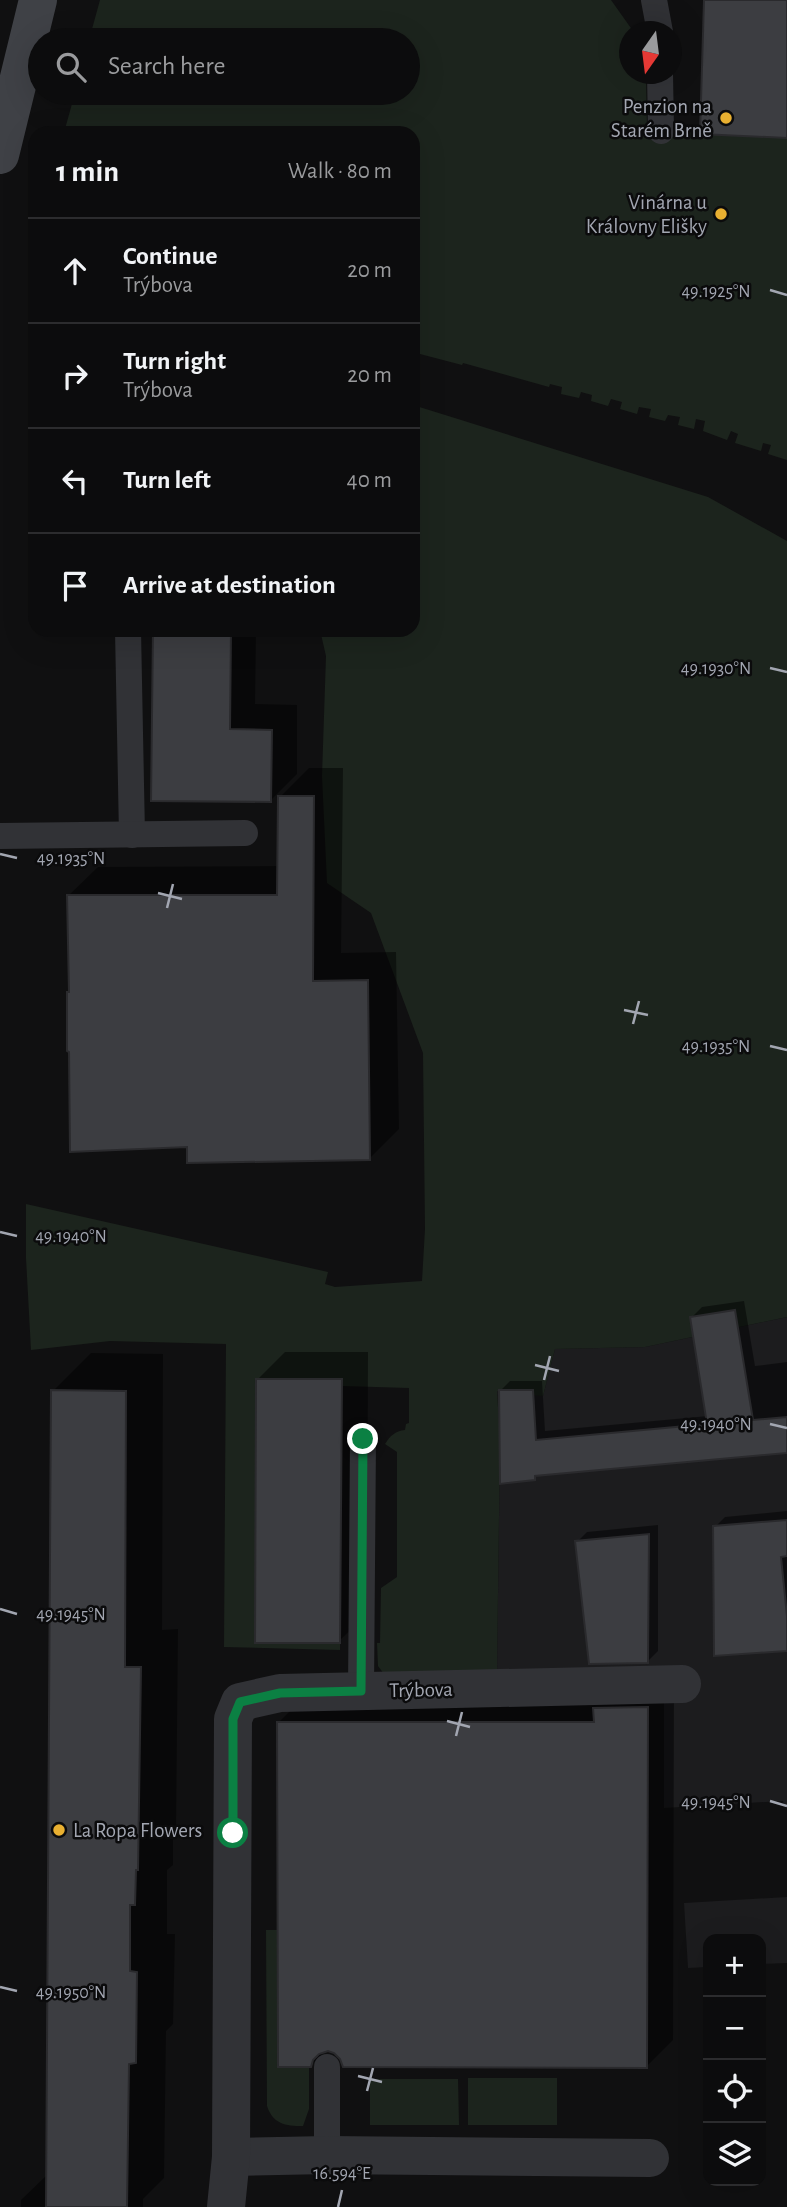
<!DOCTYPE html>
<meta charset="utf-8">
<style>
:root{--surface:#0c0c0d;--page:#1a1a1b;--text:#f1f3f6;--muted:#9a9b9d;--line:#2c2c2e}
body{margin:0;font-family:"Alegreya Sans",sans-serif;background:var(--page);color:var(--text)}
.controls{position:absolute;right:21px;bottom:21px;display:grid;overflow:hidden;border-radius:14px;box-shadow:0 7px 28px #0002}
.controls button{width:63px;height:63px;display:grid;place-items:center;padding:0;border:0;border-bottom:2px solid var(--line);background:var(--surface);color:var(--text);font:35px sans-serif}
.compass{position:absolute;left:619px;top:21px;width:63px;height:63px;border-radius:50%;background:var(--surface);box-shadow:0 7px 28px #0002;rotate:194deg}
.stop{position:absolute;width:21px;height:21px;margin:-16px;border:5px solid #0b8043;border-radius:50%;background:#fff}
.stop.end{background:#0b8043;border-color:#fff;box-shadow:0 2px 7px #0008}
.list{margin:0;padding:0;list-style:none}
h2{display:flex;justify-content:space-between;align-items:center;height:91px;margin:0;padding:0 28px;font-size:30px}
h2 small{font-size:23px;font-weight:400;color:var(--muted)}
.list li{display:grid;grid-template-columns:46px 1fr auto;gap:21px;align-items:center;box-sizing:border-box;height:105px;padding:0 28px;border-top:2px solid var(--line)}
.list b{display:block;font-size:26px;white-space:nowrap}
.list p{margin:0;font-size:23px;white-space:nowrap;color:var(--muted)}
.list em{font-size:23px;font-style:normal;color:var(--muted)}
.icon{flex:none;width:38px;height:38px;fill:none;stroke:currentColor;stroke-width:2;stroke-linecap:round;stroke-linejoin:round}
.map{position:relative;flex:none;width:787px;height:2207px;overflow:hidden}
.search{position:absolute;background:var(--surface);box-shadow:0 7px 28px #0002;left:28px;top:28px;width:392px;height:77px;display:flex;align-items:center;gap:18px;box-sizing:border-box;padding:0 24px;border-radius:38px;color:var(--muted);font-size:26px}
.panel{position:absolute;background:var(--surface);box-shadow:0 7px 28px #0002;left:28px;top:126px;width:392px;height:511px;border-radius:21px}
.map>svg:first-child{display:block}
.built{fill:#1c1c1e}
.green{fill:#1c241d}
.shadow{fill:#0007}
.building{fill:#3c3d41;stroke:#2a2a2d;stroke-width:2}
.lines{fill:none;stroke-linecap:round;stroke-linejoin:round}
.lane{stroke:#313236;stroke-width:26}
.street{stroke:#313236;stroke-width:38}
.secondary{stroke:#3f4146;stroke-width:38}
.route{stroke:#0b8043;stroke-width:9}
.ticks{fill:none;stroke:#a2a6b1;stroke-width:2.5}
.poi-dot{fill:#e9b031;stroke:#0b0b0c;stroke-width:2.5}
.labels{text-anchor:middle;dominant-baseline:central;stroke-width:5;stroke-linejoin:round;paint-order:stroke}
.poi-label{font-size:21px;fill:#a2a6b1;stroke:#0b0b0c;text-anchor:end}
.street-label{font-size:21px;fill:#a2a6b1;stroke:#0b0b0c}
.ticks-label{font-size:18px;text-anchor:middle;fill:#a2a6b1;stroke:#0b0b0c;stroke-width:5;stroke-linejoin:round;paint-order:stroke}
</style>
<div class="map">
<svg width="787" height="2207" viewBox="0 0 787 2207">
<rect width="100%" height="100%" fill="#101011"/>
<!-- built -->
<g class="built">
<path d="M 787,1317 L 787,1805 L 784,1806 L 783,1801 L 664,1808 L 664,1702 L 497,1670 L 500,1440 L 497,1390 L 533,1390 L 543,1396 L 555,1349 L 645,1347 Z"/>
<path d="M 787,1897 L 787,1963 L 761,1964 L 761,1939 L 708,1939 L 708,1967 L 688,1968 L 684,1903 Z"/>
</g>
<!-- green -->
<g class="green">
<path d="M 100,0 L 611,0 L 633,31 L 630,32 L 630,74 L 646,74 L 647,130 L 787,138 L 787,460 L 768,454 L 771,445 L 763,443 L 761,451 L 735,443 L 738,434 L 731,431 L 727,440 L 703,431 L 705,421 L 696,419 L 694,429 L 678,425 L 680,417 L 668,415 L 665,421 L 649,417 L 651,409 L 639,407 L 637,414 L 620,409 L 622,402 L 611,399 L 608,406 L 591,401 L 592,395 L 581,392 L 579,398 L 561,394 L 562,387 L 550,384 L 549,387 L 463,363 L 462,365 L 420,354 L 419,357 L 413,355 L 413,133 L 68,133 L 65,129 L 75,93 L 408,93 L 408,40 L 89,40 Z"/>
<path d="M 413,405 L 708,497 L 787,541 L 787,1317 L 645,1347 L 555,1349 L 543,1396 L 533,1395 L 532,1390 L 497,1391 L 500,1440 L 497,1670 L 384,1674 L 378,1666 L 377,1643 L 380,1643 L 381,1588 L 397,1577 L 397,1452 L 385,1444 C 390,1436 395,1431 405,1430 L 406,1424 L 409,1423 L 409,1388 L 342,1386 L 342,1379 L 256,1379 L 255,1643 L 340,1643 L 340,1650 L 224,1647 L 226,1344 L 110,1341 L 31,1350 L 26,1258 L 26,1204 L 328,1272 L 325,1284 L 335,1287 L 422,1281 L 425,1229 L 423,1053 L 371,913 L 327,883 L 322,776 L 326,656 L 320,630 L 413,630 Z"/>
<path d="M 266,1930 L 278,1930 L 278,2067 L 309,2067 L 309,2109 L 303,2126 C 285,2126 273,2124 267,2106 Z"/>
<rect x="468" y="2078" width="89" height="47"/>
<path d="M 370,2079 L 458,2079 L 459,2125 L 370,2125 Z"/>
</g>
<!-- shadow -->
<g class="shadow">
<path d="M 155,630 L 256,630 L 255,704 L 297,705 L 297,774 L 271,800 Z"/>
<path d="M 309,768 L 343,768 L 341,953 L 396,952 L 399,1129 L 370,1158 L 70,991 L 68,896 L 98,867 L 279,866 L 280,797 Z"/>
<path d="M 744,1301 L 755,1366 L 787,1362 L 787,1452 L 539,1474 L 535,1478 L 500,1391 L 510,1381 L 542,1381 L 545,1431 L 708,1416 L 692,1317 L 702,1307 Z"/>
<path d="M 285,1352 L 368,1352 L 367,1614 L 339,1641 L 258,1379 Z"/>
<path d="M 91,1353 L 163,1354 L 162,1630 L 178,1629 L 176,1830 L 173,1833 L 173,1865 L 167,1870 L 167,1934 L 175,1934 L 173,2024 L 166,2031 L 164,2178 L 143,2199 L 143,2207 L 21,2207 L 21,2200 L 48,2174 L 53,1391 Z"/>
<path d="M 787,1511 L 787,1649 L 715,1527 L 725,1517 Z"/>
<path d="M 658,1525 L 658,1651 L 648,1661 L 577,1542 L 587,1532 Z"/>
<path d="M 674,1681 L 673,2040 L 646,2067 L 342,2058 L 335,2052 L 326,2050 L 311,2065 L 279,1722 L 305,1696 Z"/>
</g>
<!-- building -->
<g class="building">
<path d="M 704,0 L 787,0 L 787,138 L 700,134 Z"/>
<path d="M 153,630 L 231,630 L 230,729 L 272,730 L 271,802 L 151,801 Z"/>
<path d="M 278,796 L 314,796 L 313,981 L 368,980 L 370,1160 L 187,1163 L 187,1147 L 70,1152 L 69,1052 L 67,1051 L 67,992 L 69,992 L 67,895 L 277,895 Z"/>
<path d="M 735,1310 L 753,1420 L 787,1417 L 787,1453 L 535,1476 L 535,1480 L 500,1484 L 499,1390 L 533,1390 L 536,1440 L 707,1424 L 690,1317 Z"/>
<path d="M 256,1379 L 342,1379 L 340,1643 L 255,1643 Z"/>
<path d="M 51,1390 L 126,1391 L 125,1667 L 141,1667 L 138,1870 L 136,1870 L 135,1905 L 130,1905 L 130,1971 L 137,1972 L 136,2063 L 129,2064 L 127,2207 L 46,2207 Z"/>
<path d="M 787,1520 L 787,1556 L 781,1557 L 787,1616 L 787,1651 L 714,1656 L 713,1526 Z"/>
<path d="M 649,1534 L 648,1663 L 589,1664 L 575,1541 Z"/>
<path d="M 648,1707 L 647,2068 L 343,2067 L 340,2059 L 334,2053 L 328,2051 L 319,2054 L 313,2060 L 311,2067 L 278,2067 L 277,1722 L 594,1722 L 593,1708 Z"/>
</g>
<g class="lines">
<!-- lane -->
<g class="lane">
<path d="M 654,0 L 660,32"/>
<path d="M 660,74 L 661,131"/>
<path d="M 128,630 L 132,835"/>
<path d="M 0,836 L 245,833"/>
<path d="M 361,1691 L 363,1439"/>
<path d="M 327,2155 L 327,2067"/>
</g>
<!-- street -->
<g class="street">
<path d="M 231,2157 L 327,2155 L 650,2158"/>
<path d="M 226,2207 L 231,2157 L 233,1719 L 240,1702 L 280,1693 L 682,1684"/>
</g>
<!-- secondary -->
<path class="secondary" d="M 0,155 L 38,0"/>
</g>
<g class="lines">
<!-- route -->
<path class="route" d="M 233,1833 L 233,1719 L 240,1702 L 280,1693 L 361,1691 L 363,1439"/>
</g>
<!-- ticks -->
<path class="ticks" d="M 770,290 L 787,295M 770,668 L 787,672M 0,854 L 17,858M 158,893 L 182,899M 167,908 L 173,884M 624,1010 L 648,1015M 633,1024 L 639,1001M 770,1046 L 787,1050M 0,1232 L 17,1236M 535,1365 L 559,1371M 544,1380 L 550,1356M 770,1424 L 787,1428M 0,1609 L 17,1614M 447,1721 L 470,1727M 456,1736 L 462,1712M 770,1801 L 787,1806M 0,1987 L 17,1991M 358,2076 L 382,2082M 367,2091 L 373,2068M 338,2207 L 342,2190"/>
<!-- markers -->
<g class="poi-dot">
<circle cx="726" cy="118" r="7"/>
<circle cx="721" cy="214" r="7"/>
<circle cx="59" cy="1830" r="7"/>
</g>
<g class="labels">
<!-- poi labels -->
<g class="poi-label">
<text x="712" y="106">Penzion na<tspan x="712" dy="24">Starém Brně</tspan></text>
<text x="707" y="202">Vinárna u<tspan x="707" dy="24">Královny Elišky</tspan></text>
<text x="73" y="1830" text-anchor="start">La Ropa Flowers</text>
</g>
<!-- street labels -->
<g class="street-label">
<text transform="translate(421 1690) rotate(-1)">Trýbova</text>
</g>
</g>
<g class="ticks-label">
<text x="716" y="297">49.1925°N</text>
<text x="716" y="674">49.1930°N</text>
<text x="71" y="864">49.1935°N</text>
<text x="716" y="1052">49.1935°N</text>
<text x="71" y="1242">49.1940°N</text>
<text x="716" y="1430">49.1940°N</text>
<text x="71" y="1620">49.1945°N</text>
<text x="716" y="1808">49.1945°N</text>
<text x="71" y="1998">49.1950°N</text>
<text x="342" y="2179">16.594°E</text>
</g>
</svg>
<div class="controls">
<button>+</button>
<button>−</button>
<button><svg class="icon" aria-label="locate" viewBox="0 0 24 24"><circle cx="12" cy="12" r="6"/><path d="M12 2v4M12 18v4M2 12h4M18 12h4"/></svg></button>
<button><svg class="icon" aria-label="layers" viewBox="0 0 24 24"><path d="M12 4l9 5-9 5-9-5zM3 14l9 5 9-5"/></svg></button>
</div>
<svg class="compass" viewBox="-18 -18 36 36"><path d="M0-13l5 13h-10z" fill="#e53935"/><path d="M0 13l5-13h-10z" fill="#9a9b9d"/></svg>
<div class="stop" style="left:233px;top:1833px"></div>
<div class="stop end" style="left:363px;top:1439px"></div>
<div class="search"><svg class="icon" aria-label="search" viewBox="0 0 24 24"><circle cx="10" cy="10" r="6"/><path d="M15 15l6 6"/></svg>Search here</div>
<section class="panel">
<h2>1 min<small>Walk · 80 m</small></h2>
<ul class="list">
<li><svg class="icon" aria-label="ahead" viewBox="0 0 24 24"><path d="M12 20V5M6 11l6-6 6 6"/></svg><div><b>Continue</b><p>Trýbova</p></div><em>20 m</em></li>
<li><svg class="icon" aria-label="right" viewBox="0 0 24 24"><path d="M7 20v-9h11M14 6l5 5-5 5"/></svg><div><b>Turn right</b><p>Trýbova</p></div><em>20 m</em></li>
<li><svg class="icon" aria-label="left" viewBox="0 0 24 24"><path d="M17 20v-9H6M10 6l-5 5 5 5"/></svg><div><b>Turn left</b></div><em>40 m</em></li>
<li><svg class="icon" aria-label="arrive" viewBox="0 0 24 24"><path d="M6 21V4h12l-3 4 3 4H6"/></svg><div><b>Arrive at destination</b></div></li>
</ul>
</section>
</div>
